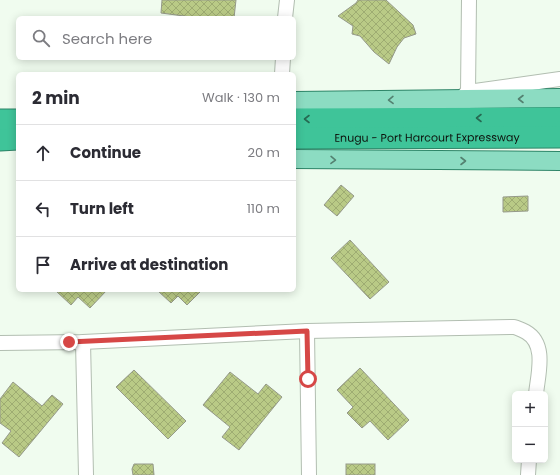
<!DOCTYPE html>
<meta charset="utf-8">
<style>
:root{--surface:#fff;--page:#f2f2f3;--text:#2b2b33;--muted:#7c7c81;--line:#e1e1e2}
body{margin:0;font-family:Poppins,sans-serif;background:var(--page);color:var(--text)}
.controls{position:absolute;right:12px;bottom:12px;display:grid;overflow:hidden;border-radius:6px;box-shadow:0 2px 10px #0003}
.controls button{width:36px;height:36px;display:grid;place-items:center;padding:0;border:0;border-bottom:1px solid var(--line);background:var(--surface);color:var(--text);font:20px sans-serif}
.stop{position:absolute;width:12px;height:12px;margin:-9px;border:3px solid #d64746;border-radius:50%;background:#fff}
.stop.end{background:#d64746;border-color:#fff;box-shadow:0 1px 4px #0008}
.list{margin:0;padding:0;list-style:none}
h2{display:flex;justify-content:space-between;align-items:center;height:52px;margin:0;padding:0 16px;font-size:17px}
h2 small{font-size:13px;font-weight:400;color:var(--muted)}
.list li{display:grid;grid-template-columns:26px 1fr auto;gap:12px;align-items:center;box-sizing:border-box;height:56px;padding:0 16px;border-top:1px solid var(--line)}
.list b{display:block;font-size:15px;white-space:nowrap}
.list em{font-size:13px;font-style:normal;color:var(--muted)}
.icon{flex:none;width:22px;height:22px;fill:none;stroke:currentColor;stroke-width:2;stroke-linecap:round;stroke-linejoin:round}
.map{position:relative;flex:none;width:560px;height:475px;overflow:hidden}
.search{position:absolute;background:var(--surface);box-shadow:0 2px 10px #0003;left:16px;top:16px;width:280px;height:44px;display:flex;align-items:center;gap:10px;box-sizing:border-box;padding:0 14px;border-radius:6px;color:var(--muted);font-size:15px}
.panel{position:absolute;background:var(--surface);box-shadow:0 2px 10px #0003;left:16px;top:72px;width:280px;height:220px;border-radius:6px}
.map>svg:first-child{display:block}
.building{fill:url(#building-cross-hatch);stroke:#95998a}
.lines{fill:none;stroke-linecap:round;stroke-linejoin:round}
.minor-casing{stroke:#b2beb1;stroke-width:16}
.major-casing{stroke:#2e8568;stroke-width:20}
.highway-casing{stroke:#2e8568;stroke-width:23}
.minor{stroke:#fff;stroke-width:14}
.major{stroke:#8cdcc2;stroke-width:18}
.highway{stroke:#3fc499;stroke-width:21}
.oneway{stroke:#538170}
.oneway2{stroke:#266a52}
.route{stroke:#d64746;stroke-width:5}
.labels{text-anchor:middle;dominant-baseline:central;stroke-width:3.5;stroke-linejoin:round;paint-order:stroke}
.street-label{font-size:11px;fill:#0d110c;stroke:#fff}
</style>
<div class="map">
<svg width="560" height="475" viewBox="0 0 560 475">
<defs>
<pattern id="building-cross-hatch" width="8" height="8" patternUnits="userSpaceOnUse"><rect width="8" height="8" fill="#b9ca86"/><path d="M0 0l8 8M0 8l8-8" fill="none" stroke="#9eac72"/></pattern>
</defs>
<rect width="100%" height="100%" fill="#f0fcef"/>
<!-- building -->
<g class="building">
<path d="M 162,0 L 236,0 L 234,18 L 199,18 L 161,13 Z"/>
<path d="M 358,0 L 386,0 L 413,25 L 416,34 L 404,38 L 397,47 L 389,64 L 374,52 L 360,36 L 352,34 L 353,26 L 338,16 L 356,3 Z"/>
<path d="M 341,185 L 354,196 L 337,216 L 324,205 Z"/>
<path d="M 528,196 L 528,211 L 503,212 L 503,197 Z"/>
<path d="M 350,240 L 389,282 L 370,299 L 331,258 Z"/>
<path d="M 55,290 L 107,290 L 90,308 L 78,297 L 71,305 Z"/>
<path d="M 157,290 L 202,290 L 187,305 L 178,296 L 171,303 Z"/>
<path d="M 360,368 L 409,420 L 388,440 L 370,421 L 362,428 L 347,413 L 353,407 L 337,390 Z"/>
<path d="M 134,370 L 186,421 L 168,439 L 116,387 Z"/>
<path d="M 230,372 L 258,394 L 266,384 L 282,397 L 239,450 L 222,437 L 230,427 L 203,405 Z"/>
<path d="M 13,382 L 42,406 L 52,395 L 63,404 L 19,457 L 2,443 L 11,431 L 0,423 L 0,399 Z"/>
<path d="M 134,464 L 153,464 L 154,475 L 133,475 L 132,469 Z"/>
<rect x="346" y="464" width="29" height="11"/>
</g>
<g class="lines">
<defs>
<g id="minor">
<path d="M 285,18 L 287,0"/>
<path d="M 282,74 L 283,58"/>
<path d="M 468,92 L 469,0"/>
<path d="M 464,95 L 468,92 L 560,79"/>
<path d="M 307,331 L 309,475"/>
<path d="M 83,342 L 86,475"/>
<path d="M 0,343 L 83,342 L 307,331 L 514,327 C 518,328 522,330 526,332 C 547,344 538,374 536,394"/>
<path d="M 528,475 L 529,460"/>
</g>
<g id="major">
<path d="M 294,101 L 560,98"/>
<path d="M 294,159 L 560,161"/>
</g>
<g id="highway">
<path d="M 294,119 L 560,118"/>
<path d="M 0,120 L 18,120"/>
<path id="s1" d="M 294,138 L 560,137"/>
<path d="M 0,140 L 18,139"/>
</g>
</defs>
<!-- minor casing -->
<use href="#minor" class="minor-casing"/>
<!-- major casing -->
<use href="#major" class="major-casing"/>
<!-- highway casing -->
<use href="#highway" class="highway-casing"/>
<!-- minor -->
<use href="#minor" class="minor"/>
<!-- major -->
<use href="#major" class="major"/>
<!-- highway -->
<use href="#highway" class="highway"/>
</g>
<!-- one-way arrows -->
<defs><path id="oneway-chevron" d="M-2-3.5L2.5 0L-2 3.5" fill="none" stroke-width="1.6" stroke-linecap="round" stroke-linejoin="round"/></defs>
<g class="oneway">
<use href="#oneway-chevron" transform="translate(521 99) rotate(180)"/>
<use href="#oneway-chevron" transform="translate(391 100) rotate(179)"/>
<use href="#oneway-chevron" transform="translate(333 160) rotate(1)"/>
<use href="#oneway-chevron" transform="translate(463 161)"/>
</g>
<g class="oneway2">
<use href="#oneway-chevron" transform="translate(479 118) rotate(180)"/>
<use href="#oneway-chevron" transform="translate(307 119) rotate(180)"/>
</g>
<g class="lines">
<!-- route -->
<path class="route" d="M 69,342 L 307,331 L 308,379"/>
</g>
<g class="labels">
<!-- street labels -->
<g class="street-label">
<text stroke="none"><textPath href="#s1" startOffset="133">Enugu - Port Harcourt Expressway</textPath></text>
</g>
</g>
</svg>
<div class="controls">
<button>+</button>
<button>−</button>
</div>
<div class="stop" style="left:308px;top:379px"></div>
<div class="stop end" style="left:69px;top:342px"></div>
<div class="search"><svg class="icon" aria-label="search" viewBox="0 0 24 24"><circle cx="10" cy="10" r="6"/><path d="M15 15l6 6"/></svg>Search here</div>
<section class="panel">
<h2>2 min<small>Walk · 130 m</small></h2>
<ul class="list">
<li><svg class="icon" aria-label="ahead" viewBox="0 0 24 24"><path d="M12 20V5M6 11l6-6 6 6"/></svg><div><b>Continue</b></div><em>20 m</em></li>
<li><svg class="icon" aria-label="left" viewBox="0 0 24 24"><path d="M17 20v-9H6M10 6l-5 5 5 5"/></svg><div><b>Turn left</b></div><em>110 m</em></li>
<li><svg class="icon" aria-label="arrive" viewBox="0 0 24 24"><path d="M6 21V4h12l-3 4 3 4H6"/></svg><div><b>Arrive at destination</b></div></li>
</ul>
</section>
</div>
